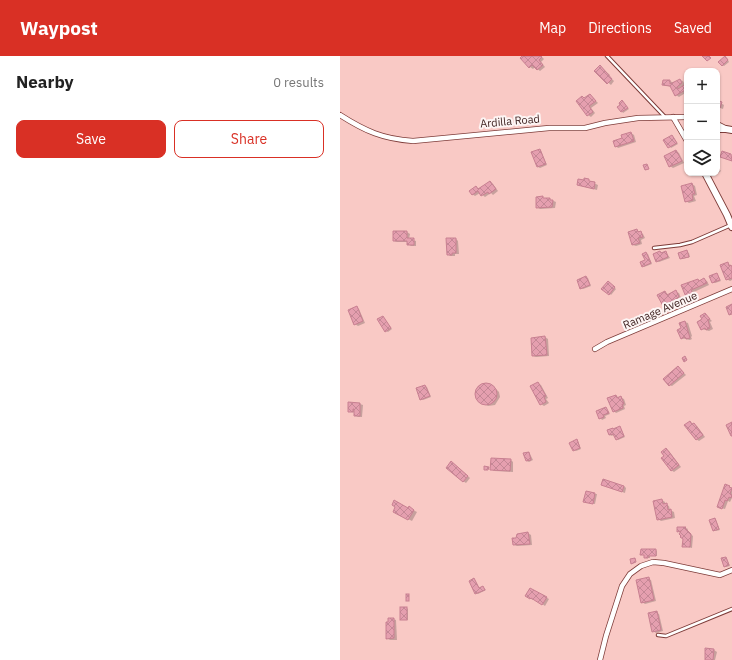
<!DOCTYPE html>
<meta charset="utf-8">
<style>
:root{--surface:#fff;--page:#f2f2f2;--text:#222;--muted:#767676;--line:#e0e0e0;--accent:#d93025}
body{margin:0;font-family:"IBM Plex Sans",sans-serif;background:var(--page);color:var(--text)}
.controls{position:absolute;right:12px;top:12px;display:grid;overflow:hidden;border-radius:8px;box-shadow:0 1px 3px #0004}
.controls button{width:36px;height:36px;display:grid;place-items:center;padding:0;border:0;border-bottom:1px solid var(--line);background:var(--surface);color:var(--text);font:20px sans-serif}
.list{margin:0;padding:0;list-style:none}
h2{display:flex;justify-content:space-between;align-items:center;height:52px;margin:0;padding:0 16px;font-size:17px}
h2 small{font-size:13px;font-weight:400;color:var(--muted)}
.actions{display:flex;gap:8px;padding:12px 16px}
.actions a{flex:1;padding:9px 0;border:1px solid var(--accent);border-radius:8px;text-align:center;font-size:14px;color:var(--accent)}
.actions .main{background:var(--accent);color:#fff}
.icon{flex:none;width:22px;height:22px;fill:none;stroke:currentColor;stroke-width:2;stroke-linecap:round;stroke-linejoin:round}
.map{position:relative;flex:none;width:392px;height:604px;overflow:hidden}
header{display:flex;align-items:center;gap:24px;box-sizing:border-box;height:56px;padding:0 20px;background:var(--accent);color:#fff}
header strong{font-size:19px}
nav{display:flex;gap:22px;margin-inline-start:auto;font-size:14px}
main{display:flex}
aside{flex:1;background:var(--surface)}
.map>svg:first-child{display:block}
.shadow{fill:#0003}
.building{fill:url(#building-cross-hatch);stroke:#c88091}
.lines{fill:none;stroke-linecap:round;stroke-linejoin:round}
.service-casing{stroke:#7e3c39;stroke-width:4.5}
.minor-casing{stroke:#7e3c39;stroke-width:6}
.tertiary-casing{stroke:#7e3c39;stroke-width:8}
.service{stroke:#fff;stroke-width:2.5}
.minor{stroke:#fff;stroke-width:4.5}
.tertiary{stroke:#fff;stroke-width:6}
.labels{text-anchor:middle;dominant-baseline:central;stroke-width:4;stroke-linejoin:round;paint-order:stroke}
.street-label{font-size:11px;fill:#3a1d1c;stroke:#fdf5f4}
</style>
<header>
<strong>Waypost</strong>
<nav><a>Map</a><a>Directions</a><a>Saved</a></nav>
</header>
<main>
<aside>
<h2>Nearby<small>0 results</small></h2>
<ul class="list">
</ul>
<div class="actions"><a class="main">Save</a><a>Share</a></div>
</aside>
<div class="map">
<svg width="392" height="604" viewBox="0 0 392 604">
<defs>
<pattern id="building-cross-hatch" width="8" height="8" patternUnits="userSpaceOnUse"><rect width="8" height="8" fill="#e59faf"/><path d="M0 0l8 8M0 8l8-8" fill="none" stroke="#c58896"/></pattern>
</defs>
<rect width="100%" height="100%" fill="#f9c9c5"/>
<!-- shadow -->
<g class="shadow">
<path d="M 184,0 L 201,0 L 204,3 L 201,6 L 205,11 L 200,15 L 195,11 L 193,13 L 190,11 Z"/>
<path d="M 387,2 L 389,6 L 384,10 L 382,9 Z"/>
<path d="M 260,10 L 270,19 L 269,20 L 274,25 L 271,29 L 255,15 Z"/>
<path d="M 340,24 L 343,25 L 345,29 L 343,30 L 347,32 L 347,36 L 339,41 L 336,39 L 332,31 L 323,29 L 324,25 L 330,25 L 334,27 Z"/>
<path d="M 250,39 L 258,47 L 251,52 L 255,57 L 251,61 L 248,59 L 243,41 L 245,42 Z"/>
<path d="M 282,45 L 289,53 L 283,57 L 279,51 Z"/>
<path d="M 377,45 L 384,49 L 383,53 L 377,51 Z"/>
<path d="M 291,77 L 294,79 L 296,86 L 278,92 L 276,90 Z"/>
<path d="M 333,81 L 338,88 L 331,92 L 325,84 Z"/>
<path d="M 200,94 L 201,95 L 207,109 L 200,112 L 198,111 Z"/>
<path d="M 336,95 L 339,97 L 344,107 L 333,112 L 330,110 Z"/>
<path d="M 377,110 L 381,115 L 377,118 L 375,117 L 377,117 Z"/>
<path d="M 245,123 L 258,129 L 257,134 L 238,129 L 245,125 Z"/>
<path d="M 150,126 L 153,128 L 158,135 L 153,139 L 151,137 L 145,141 L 140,137 L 135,140 L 132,138 L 136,131 L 140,133 Z"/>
<path d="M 352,128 L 355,130 L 357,139 L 354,140 L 356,145 L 349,147 L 346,145 Z"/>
<path d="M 209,143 L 216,146 L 215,152 L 200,153 L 197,151 Z"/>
<path d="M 297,174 L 303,178 L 305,182 L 301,184 L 302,188 L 296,190 L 293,189 Z"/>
<path d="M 67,176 L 70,178 L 69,183 L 76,185 L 76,190 L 71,190 L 68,188 L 68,186 L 57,186 L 54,185 Z"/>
<path d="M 116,183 L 118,185 L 119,198 L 115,198 L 115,200 L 110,200 L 108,198 Z"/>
<path d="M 320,196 L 326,196 L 330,202 L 319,206 L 317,205 Z"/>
<path d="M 347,196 L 349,197 L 350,201 L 342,203 L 341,202 Z"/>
<path d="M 306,197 L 308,198 L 312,208 L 304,211 L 303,210 L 306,205 Z"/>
<path d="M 388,207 L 392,211 L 392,224 L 390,225 L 387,223 Z"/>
<path d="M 377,218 L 381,225 L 375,227 L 373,226 Z"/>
<path d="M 246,221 L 248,222 L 251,230 L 243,233 L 241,232 Z"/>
<path d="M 364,223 L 367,225 L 369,229 L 354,236 L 355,240 L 350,242 L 347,240 L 343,230 L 358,224 L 360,225 Z"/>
<path d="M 269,227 L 276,233 L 271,239 L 270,238 Z"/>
<path d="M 325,236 L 329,239 L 336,236 L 339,237 L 341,242 L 326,251 L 323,249 Z"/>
<path d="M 17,251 L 19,253 L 25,267 L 18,270 L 15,268 Z"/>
<path d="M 365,258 L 372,265 L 370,266 L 373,273 L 369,275 L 362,273 Z"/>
<path d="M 43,261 L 52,273 L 48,276 L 46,275 Z"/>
<path d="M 345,266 L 348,267 L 352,280 L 351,281 L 352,283 L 350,284 L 341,282 Z"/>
<path d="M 205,281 L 208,283 L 209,300 L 196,301 L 193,300 Z"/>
<path d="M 339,312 L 346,319 L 332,330 L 329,329 Z"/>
<path d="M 198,327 L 201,329 L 208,342 L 206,343 L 209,347 L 204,350 L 201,348 Z"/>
<path d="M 147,329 L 155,332 L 159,336 L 160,341 L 155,349 L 148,350 L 138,343 L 136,338 L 138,333 L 141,330 Z"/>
<path d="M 85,330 L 87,331 L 91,341 L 83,344 L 81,343 L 77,333 Z"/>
<path d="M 276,340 L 284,343 L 286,349 L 284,350 L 285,353 L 276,357 L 274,355 Z"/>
<path d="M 20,348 L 23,349 L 22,361 L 18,361 L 15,359 L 15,357 L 9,355 Z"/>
<path d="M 266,352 L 270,358 L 265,360 L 266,362 L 262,364 L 257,356 Z"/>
<path d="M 350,367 L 357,370 L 365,381 L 359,385 L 356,383 Z"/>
<path d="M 280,371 L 285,381 L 278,384 L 274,378 L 272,380 L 270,379 L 273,373 L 275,374 Z"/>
<path d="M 237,384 L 238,385 L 241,393 L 236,395 L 234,394 Z"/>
<path d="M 326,393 L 329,395 L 341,411 L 334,416 L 331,414 L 326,400 Z"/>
<path d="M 189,397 L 190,398 L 193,404 L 189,406 L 187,405 Z"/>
<path d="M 171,404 L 173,406 L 173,416 L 154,415 L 151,413 Z"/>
<path d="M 114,408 L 130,422 L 126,427 L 123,425 Z"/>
<path d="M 385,429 L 392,433 L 392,442 L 390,446 L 388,445 L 385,453 L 381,452 Z"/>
<path d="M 265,430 L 284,430 L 286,432 L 285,437 Z"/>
<path d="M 255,438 L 257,438 L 255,448 L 246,446 Z"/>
<path d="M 322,444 L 325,446 L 325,448 L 329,450 L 330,454 L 334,456 L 335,462 L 321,465 L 318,463 Z"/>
<path d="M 69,452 L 77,456 L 72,465 L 54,456 L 68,454 Z"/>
<path d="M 374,463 L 376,464 L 380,474 L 376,475 L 374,474 Z"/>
<path d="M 338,472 L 346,472 L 348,473 L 347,475 L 353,480 L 352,492 L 343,490 L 344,483 L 341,477 L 338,475 Z"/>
<path d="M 188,477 L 191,479 L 192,489 L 177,490 L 174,488 Z"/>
<path d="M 316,494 L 317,495 L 317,500 L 310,500 L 310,502 L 307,502 L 305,501 L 305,499 L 303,499 Z"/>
<path d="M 386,502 L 387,503 L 390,510 L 386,511 L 385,510 Z"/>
<path d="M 134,523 L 140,533 L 143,531 L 146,534 L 138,538 L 136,537 Z"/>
<path d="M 308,523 L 311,524 L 316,545 L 305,548 L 302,546 Z"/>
<path d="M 190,533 L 209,543 L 205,550 L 194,542 L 193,544 L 186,540 Z"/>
<path d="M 67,552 L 68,553 L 68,564 L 63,564 L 61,563 Z"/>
<path d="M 316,556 L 319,558 L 323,575 L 316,577 L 313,575 Z"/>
<path d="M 53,563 L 56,564 L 57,584 L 50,584 L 47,582 Z"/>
<path d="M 374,594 L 377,596 L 375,604 L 366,604 Z"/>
</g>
<!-- building -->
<g class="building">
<path d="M 182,0 L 201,0 L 202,1 L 199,4 L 203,9 L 197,14 L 192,9 L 189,12 L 180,2 Z"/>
<path d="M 362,0 L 369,0 L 371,2 L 367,5 Z"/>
<path d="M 385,0 L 388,4 L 382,10 L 378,6 Z"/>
<path d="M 260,9 L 272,23 L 267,28 L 254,15 Z"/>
<path d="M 340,23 L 342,27 L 337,31 L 338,33 L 344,29 L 347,33 L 335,40 L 330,30 L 322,29 L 323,24 L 330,24 L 330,28 Z"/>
<path d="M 250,38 L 256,45 L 249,50 L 253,56 L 247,60 L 236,45 L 242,40 L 244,42 Z"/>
<path d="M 282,44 L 288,52 L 281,56 L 277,51 L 280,49 L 279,47 Z"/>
<path d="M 377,44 L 382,46 L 380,52 L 377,51 Z"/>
<path d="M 291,76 L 294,85 L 275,91 L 273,85 L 282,82 L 281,79 Z"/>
<path d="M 332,79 L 337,87 L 328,92 L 323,84 Z"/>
<path d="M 200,93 L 206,108 L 197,111 L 191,96 Z"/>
<path d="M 336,94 L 342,105 L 329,111 L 324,100 Z"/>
<path d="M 382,95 L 391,98 L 392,105 L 380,101 Z"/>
<path d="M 307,108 L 309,113 L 305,114 L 303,109 Z"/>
<path d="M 244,122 L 249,123 L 249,125 L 255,126 L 254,133 L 237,129 L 238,123 L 244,124 Z"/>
<path d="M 150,125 L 156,133 L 149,138 L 148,136 L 141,140 L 138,135 L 132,139 L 129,135 L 136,130 L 138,133 Z"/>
<path d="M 352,127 L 355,138 L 352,138 L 353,144 L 345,146 L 341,130 Z"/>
<path d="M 203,140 L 203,142 L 210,142 L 210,144 L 213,144 L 212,151 L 196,152 L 196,141 Z"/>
<path d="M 297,173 L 298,176 L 301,175 L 303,181 L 298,182 L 300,187 L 292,189 L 288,176 Z"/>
<path d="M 53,175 L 67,175 L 67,182 L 74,182 L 74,189 L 67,189 L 67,185 L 53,185 Z"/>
<path d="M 106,182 L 116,182 L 116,197 L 112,197 L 112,199 L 107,199 Z"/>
<path d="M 347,194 L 349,201 L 340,203 L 338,197 Z"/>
<path d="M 320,195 L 321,197 L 326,195 L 328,201 L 316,206 L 313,198 Z"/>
<path d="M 306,196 L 311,207 L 302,211 L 300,206 L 305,204 L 302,198 Z"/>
<path d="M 388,206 L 389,210 L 391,209 L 392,211 L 392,222 L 386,224 L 380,209 Z"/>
<path d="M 377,217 L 380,224 L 372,227 L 369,220 Z"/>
<path d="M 246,220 L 250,229 L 240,233 L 237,224 Z"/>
<path d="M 364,222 L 367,227 L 351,234 L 353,238 L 346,241 L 341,229 L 358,223 L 359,225 Z"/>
<path d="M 268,225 L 275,231 L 269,239 L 261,233 Z"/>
<path d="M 336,234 L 339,241 L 323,250 L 317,239 L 325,235 L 327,239 Z"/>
<path d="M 392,248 L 392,258 L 389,259 L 386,251 Z"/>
<path d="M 17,250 L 23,265 L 14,269 L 8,254 Z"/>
<path d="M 365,257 L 370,263 L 368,264 L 370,272 L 366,274 L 365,272 L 361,274 L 357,266 L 362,263 L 360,260 Z"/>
<path d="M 43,260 L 51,272 L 45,276 L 37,263 Z"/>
<path d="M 345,265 L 350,282 L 346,283 L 345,281 L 341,283 L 337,274 L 341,272 L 339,267 Z"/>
<path d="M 205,280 L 207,299 L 192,300 L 191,282 Z"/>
<path d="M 345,300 L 347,304 L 344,306 L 342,302 Z"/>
<path d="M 338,310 L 344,317 L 329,330 L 323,323 Z"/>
<path d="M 198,326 L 206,340 L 204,341 L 206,346 L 200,349 L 190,330 Z"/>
<circle cx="146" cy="338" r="11"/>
<path d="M 85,329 L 90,340 L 80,344 L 76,332 Z"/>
<path d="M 276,339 L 277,342 L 281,340 L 284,348 L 282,348 L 283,352 L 273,356 L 267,342 Z"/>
<path d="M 8,346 L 20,347 L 20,360 L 14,360 L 14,353 L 13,353 L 13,356 L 8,356 Z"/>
<path d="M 266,351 L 269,357 L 263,359 L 264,361 L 259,363 L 256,355 Z"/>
<path d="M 350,365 L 352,368 L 354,367 L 363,379 L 356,384 L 344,369 Z"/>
<path d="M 392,366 L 392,380 L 391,380 L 386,369 Z"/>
<path d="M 280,370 L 284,380 L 276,384 L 273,378 L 269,379 L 267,374 L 273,372 L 273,373 Z"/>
<path d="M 237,383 L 240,392 L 233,395 L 229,387 Z"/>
<path d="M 326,392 L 339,409 L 331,415 L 321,402 L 324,400 L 321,396 Z"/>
<path d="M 189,396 L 191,404 L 186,405 L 183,397 Z"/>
<path d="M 151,402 L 171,403 L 170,415 L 150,414 Z"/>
<path d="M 111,405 L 128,420 L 123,426 L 106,412 Z"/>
<path d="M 144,410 L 149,411 L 148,414 L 144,414 Z"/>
<path d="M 263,423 L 284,430 L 282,436 L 261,429 Z"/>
<path d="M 385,428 L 390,430 L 389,431 L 392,432 L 390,438 L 392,439 L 391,442 L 389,441 L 387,445 L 385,444 L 382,453 L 377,451 Z"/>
<path d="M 246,435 L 255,437 L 253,448 L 243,446 Z"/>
<path d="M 322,443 L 323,448 L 327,447 L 328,454 L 331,453 L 332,461 L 317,464 L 313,445 Z"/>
<path d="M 54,444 L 68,452 L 69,450 L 74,454 L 68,464 L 53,456 L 55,451 L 52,449 Z"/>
<path d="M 375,462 L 379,473 L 373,475 L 369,464 Z"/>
<path d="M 337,471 L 346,471 L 345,472 L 351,478 L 350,491 L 342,491 L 343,483 L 340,481 L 341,480 L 339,478 L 341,475 L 337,476 Z"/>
<path d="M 188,476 L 190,488 L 173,489 L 172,482 L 176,482 L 177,478 Z"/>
<path d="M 301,493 L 316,493 L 316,500 L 308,500 L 308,502 L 304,502 L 304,499 L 300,499 Z"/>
<path d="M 386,501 L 389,509 L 384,511 L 381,502 Z"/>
<path d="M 295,502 L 296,506 L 291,508 L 290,503 Z"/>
<path d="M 309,521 L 314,544 L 301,547 L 296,524 Z"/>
<path d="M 134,522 L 139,532 L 143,530 L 145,534 L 135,538 L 129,525 Z"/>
<path d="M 190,532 L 207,541 L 202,549 L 191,542 L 190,543 L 185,540 Z"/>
<rect x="66" y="538" width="3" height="7"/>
<rect x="60" y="551" width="7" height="13"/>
<path d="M 317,555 L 321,574 L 312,576 L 308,557 Z"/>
<path d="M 48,562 L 54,562 L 54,582 L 46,583 L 46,566 L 48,566 Z"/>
<path d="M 365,592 L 374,593 L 373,604 L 365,604 Z"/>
</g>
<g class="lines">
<defs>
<g id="service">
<path d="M 267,0 L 325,61"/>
<path d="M 314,192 L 340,189 L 352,186 L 391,169"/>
<path d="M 318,579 L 326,580 L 392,553"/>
</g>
<g id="minor">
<path d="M 0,59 C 25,75 43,83 73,85 L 209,72 L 245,72 L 265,67 L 298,62 L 347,61"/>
<path d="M 333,61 L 347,85"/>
<path d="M 377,68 L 385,72"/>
<path d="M 255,293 L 267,286 L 392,233"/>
<path d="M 260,604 L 266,580 L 282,530 L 290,518 L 301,510 L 313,506 L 324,507 L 380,519 L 392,514"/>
</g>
<g id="tertiary">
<path d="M 377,73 L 386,73 L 392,74"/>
<path d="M 365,117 L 387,159 L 392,171"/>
</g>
</defs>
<!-- service casing -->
<use href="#service" class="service-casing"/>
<!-- minor casing -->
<use href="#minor" class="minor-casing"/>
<!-- tertiary casing -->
<use href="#tertiary" class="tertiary-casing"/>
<!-- service -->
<use href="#service" class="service"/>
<!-- minor -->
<use href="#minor" class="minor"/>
<!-- tertiary -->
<use href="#tertiary" class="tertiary"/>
</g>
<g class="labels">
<!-- street labels -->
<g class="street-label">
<text transform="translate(170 65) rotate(-5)">Ardilla Road</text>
<text transform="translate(320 254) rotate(-23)">Ramage Avenue</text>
</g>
</g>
</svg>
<div class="controls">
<button>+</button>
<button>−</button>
<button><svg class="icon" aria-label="layers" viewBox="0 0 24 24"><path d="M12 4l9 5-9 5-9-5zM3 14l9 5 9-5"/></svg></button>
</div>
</div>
</main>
